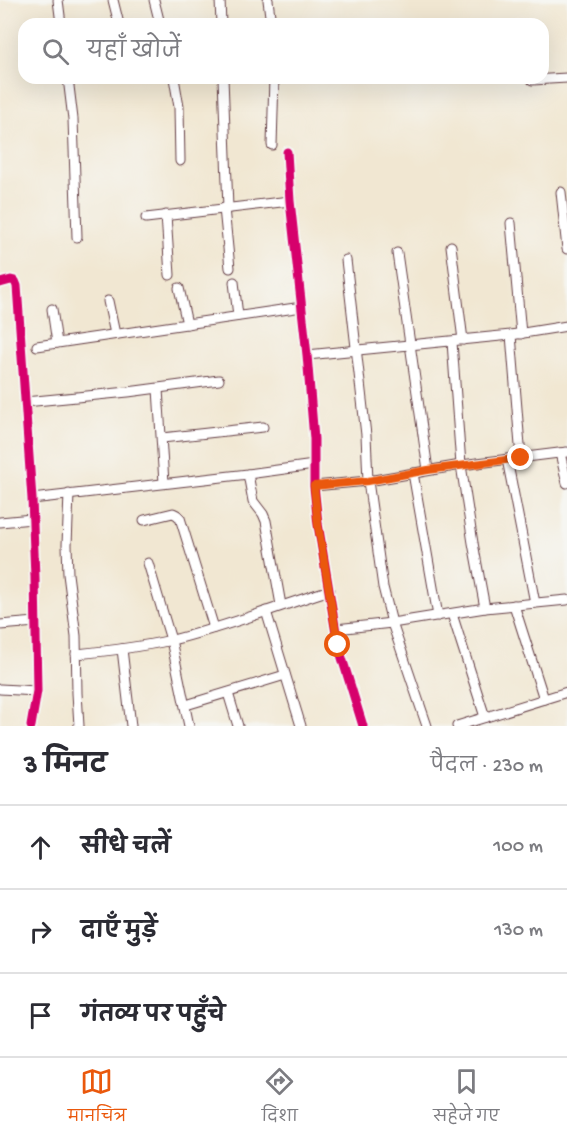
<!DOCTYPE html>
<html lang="hi">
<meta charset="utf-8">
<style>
:root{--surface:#fff;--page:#f7f7f7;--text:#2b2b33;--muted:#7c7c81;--line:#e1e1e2;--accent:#ea580c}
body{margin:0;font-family:"Gochi Hand","Playpen Sans Deva",sans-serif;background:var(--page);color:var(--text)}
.stop{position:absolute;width:18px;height:18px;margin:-14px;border:4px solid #ea580c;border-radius:50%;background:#fff}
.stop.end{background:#ea580c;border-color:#fff;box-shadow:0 2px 6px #0008}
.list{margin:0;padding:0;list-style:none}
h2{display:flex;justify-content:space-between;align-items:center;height:78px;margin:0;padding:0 24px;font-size:26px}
h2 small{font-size:20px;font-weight:400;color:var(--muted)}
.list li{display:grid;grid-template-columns:39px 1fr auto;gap:18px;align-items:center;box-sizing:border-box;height:84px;padding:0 24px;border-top:2px solid var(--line)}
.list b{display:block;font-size:22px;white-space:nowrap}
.list em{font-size:20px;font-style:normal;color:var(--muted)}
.icon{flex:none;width:33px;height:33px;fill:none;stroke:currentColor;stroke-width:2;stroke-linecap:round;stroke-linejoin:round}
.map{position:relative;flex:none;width:567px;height:726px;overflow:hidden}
.search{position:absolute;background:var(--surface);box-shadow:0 6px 24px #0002;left:18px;right:18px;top:18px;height:66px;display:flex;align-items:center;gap:15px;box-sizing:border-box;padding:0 21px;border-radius:18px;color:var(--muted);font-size:22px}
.sheet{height:330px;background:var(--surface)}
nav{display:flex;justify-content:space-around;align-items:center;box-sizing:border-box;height:84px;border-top:2px solid var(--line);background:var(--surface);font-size:16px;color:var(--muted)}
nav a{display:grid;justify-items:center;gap:3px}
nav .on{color:var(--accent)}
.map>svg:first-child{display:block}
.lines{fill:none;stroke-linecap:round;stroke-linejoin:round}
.minor-casing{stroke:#633d44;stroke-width:11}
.minor{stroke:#fff;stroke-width:9}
.cycleway-casing{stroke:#f6f6f2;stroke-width:13}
.cycleway{stroke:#d6006c;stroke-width:9}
.route{stroke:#ea580c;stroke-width:8}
</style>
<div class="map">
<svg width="567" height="726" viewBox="0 0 567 726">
<rect width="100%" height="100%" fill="#f6f6f2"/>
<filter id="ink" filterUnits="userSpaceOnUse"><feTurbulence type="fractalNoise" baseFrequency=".0167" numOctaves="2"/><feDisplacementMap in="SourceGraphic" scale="12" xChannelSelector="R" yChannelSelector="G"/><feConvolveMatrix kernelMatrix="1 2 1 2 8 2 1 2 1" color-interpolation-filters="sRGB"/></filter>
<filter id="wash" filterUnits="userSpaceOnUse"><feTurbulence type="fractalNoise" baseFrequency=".008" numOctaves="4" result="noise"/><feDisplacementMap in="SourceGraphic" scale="24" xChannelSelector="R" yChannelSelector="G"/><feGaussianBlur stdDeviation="1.35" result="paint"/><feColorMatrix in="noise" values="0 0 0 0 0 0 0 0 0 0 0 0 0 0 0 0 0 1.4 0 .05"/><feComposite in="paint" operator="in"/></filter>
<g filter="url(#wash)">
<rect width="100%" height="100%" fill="#f1e7d2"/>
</g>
<g filter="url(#ink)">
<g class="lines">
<defs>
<g id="minor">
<path d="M 58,0 L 61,24"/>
<path d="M 113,0 L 119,24"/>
<path d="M 154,0 L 160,24"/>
<path d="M 220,0 L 221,24"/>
<path d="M 268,0 L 271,24"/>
<path d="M 68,78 L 73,119 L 77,237"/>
<path d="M 174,78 L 179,107 L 180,161"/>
<path d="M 223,78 L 228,208"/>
<path d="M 532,80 L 567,78"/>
<path d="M 272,145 L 274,78"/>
<path d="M 287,152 L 290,201 L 307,355 L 314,439 L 314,486 L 318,524 L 338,645 L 363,726"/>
<path d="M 561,192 L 567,249"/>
<path d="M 224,208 L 230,268"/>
<path d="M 166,215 L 170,275"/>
<path d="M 146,218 L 290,201"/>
<path d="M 511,223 L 521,334"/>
<path d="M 451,246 L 463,340"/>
<path d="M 397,253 L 428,470"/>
<path d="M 346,260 L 366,435 L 368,481 L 383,587 L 392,623 L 427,726"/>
<path d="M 234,282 L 238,316"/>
<path d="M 0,283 L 11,280 L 15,281 L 17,286 L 32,499 L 35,577 L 37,691 L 31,726"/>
<path d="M 179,288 L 187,324"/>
<path d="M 108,301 L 115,334"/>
<path d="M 52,309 L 57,343"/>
<path d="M 511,335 L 521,458"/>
<path d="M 452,342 L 461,465 L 473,543 L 485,608"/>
<path d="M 37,346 L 302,307"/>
<path d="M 307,355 L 511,335 L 567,326"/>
<path d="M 158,389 L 164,483"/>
<path d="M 25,402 L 128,392 L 219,380"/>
<path d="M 162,438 L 263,427"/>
<path d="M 560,453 L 567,483"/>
<path d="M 507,459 L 535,603"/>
<path d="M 413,473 L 438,616"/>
<path d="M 248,474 L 253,501 L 263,514 L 266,521 L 281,605"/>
<path d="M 314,486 L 368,481 L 461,465 L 567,452"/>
<path d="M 69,494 L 67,545 L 68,574 L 76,636 L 77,693 L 79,726"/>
<path d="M 32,499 L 248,474 L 314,465"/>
<path d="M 144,520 L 173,513 L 177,515 L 180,518 L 214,628"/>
<path d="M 0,522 L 32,519"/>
<path d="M 148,563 L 171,640 L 189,726"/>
<path d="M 514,605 L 544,699"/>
<path d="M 266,611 L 301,726"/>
<path d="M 452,614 L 485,717"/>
<path d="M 0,625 L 36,622"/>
<path d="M 336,629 L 392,623 L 485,608 L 567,600"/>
<path d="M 122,649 L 131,726"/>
<path d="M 76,654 C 108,651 140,647 172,640 C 225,627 277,607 330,590"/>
<path d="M 0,689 L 37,691"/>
<path d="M 228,693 L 238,726"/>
<path d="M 186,705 L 285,675"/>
<path d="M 457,726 L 567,692"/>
</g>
</defs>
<!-- minor casing -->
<use href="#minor" class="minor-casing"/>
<!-- minor -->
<use href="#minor" class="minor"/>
<defs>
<g id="cycleway">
<path d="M 287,152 L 290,201 L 307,355 L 314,439 L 314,486 L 318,524 L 338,645 L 363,726"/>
<path d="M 0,283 L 11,280 L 15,281 L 17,286 L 32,499 L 35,577 L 37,691 L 31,726"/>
</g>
</defs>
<!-- cycleway casing -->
<use href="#cycleway" class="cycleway-casing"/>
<!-- cycleway -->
<use href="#cycleway" class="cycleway"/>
</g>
</g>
<g class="lines" filter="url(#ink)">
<!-- route -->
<path class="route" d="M 338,645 L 318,525 L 314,486 L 368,481 L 428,470 L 521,458"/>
</g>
</svg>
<div class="stop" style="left:338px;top:645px"></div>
<div class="stop end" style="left:521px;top:458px"></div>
<div class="search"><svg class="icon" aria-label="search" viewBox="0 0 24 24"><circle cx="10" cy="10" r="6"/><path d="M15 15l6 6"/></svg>यहाँ खोजें</div>
</div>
<section class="sheet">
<h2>3 मिनट<small>पैदल · 230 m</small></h2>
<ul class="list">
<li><svg class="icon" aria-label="ahead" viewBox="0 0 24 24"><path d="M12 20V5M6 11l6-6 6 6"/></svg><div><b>सीधे चलें</b></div><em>100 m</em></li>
<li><svg class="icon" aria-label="right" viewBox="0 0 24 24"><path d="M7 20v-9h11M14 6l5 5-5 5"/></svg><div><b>दाएँ मुड़ें</b></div><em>130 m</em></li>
<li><svg class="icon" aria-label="arrive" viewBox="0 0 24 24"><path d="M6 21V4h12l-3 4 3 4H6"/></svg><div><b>गंतव्य पर पहुँचे</b></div></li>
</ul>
</section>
<nav>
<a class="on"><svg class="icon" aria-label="map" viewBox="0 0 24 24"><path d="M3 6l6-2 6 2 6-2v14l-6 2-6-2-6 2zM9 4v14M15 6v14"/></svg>मानचित्र</a>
<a><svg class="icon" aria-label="directions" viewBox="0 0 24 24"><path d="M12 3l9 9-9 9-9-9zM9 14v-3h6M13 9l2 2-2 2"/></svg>दिशा</a>
<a><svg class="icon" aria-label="saved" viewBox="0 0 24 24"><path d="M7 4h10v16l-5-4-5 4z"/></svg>सहेजे गए</a>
</nav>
